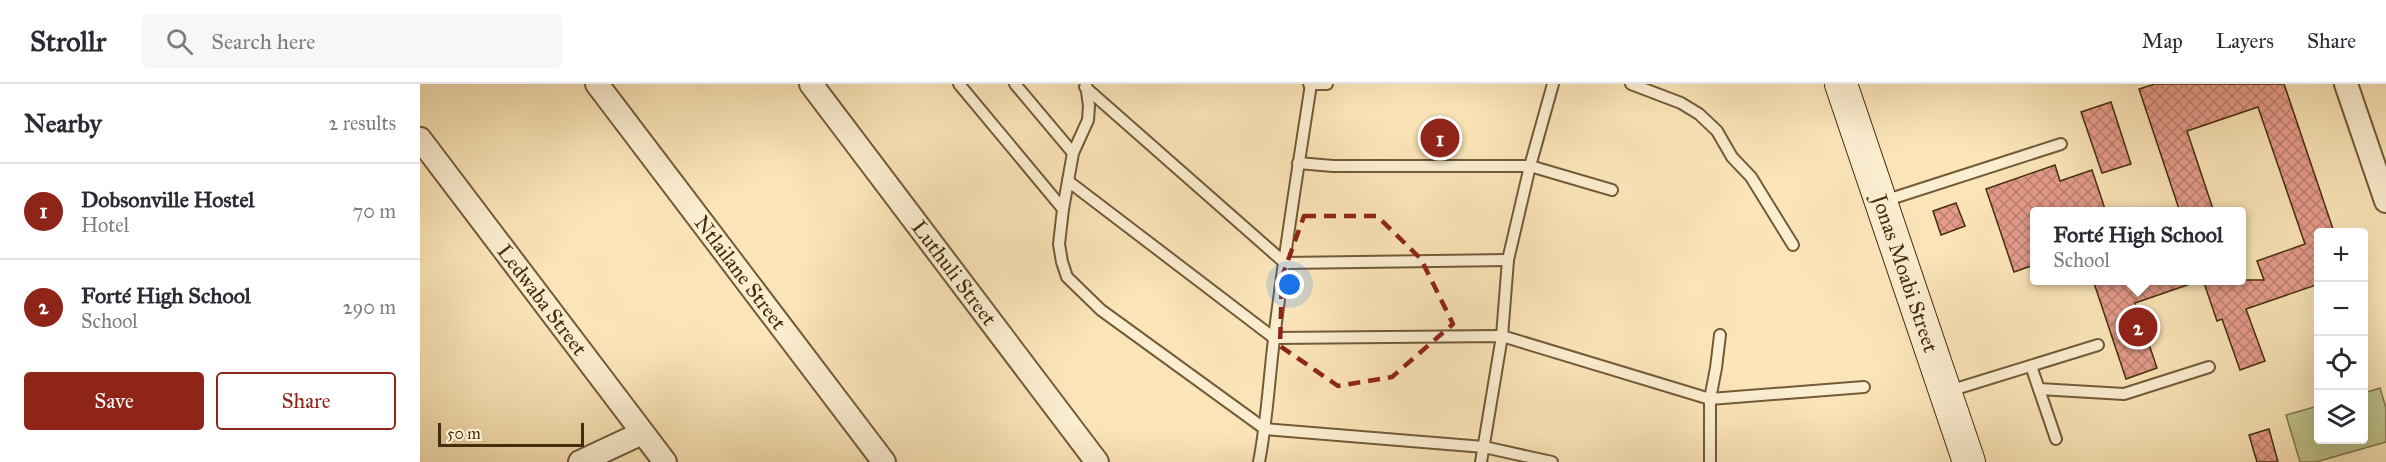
<!DOCTYPE html>
<meta charset="utf-8">
<style>
:root{--surface:#fff;--page:#f7f7f7;--text:#2b2b33;--muted:#7c7c81;--line:#e1e1e2;--accent:#8f2418}
body{margin:0;font-family:"IM FELL Great Primer",serif;background:var(--page);color:var(--text)}
.controls{position:absolute;right:18px;bottom:18px;display:grid;overflow:hidden;border-radius:6px;box-shadow:0 6px 24px #0002}
.controls button{width:54px;height:54px;display:grid;place-items:center;padding:0;border:0;border-bottom:2px solid var(--line);background:var(--surface);color:var(--text);font:30px sans-serif}
.scale{position:absolute;left:18px;bottom:15px;width:146px;box-sizing:border-box;padding-left:6px;border:3px solid #442d0c;border-top:0;font-size:16px;line-height:21px;white-space:nowrap;color:#442d0c;-webkit-text-stroke:4px #fceed1;paint-order:stroke}
.you{position:absolute;left:870px;top:201px;width:21px;height:21px;margin:-15px;border:4px solid #fff;border-radius:50%;background:#1a73e8;box-shadow:0 0 0 9px #1a73e833}
.badge{display:grid;place-items:center;width:39px;height:39px;border-radius:50%;background:var(--accent);color:#fff;font-size:20px;font-weight:700}
.pin{position:absolute;translate:-50% -50%;border:3px solid #fff;box-shadow:0 2px 6px #0006}
.popup{position:absolute;left:1610px;top:123px;width:216px;height:78px;box-sizing:border-box;display:grid;place-content:center;border-radius:6px;background:var(--surface);filter:drop-shadow(0 2px 4px #0005);font-size:20px;white-space:nowrap;color:var(--muted)}
.popup b{font-size:22px;color:var(--text)}
.popup::after{content:'';position:absolute;left:50%;top:100%;margin-left:-12px;border:12px solid transparent;border-top-color:var(--surface)}
.list{margin:0;padding:0;list-style:none}
h2{display:flex;justify-content:space-between;align-items:center;height:78px;margin:0;padding:0 24px;font-size:26px}
h2 small{font-size:20px;font-weight:400;color:var(--muted)}
.list li{display:grid;grid-template-columns:39px 1fr auto;gap:18px;align-items:center;box-sizing:border-box;height:96px;padding:0 24px;border-top:2px solid var(--line)}
.list b{display:block;font-size:22px;white-space:nowrap}
.list p{margin:0;font-size:20px;white-space:nowrap;color:var(--muted)}
.list em{font-size:20px;font-style:normal;color:var(--muted)}
.actions{display:flex;gap:12px;padding:18px 24px}
.actions a{flex:1;padding:14px 0;border:2px solid var(--accent);border-radius:6px;text-align:center;font-size:21px;color:var(--accent)}
.actions .main{background:var(--accent);color:#fff}
.icon{flex:none;width:33px;height:33px;fill:none;stroke:currentColor;stroke-width:2;stroke-linecap:round;stroke-linejoin:round}
.map{position:relative;flex:none;width:1966px;height:378px;overflow:hidden}
header{display:flex;align-items:center;gap:36px;box-sizing:border-box;height:84px;padding:0 30px;background:var(--surface);border-bottom:2px solid var(--line)}
header strong{font-size:28px}
nav{display:flex;gap:33px;margin-inline-start:auto;font-size:21px}
.search{width:420px;height:54px;background:var(--page);display:flex;align-items:center;gap:15px;box-sizing:border-box;padding:0 21px;border-radius:6px;color:var(--muted);font-size:22px}
main{display:flex}
aside{flex:1;background:var(--surface)}
.map>svg:first-child{display:block}
.green{fill:#c1c48d;stroke:#82784c;stroke-width:1.5}
.building{fill:url(#building-cross-hatch);stroke:#442d0c;stroke-width:1.5}
.lines{fill:none;stroke-linecap:round;stroke-linejoin:round}
.lane-casing{stroke:#725b37;stroke-width:14}
.street-casing{stroke:#725b37;stroke-width:26}
.secondary-casing{stroke:#442d0c;stroke-width:34}
.lane{stroke:#fceed1;stroke-width:10}
.street{stroke:#fceed1;stroke-width:22}
.secondary{stroke:#fceed1;stroke-width:32}
.marked{fill:none;stroke:#8f2418;stroke-width:4.5;stroke-dasharray:12 8;stroke-linejoin:round}
.labels{text-anchor:middle;dominant-baseline:central;stroke-width:4.5;stroke-linejoin:round;paint-order:stroke}
.street-label{font-size:21px;fill:#442d0c;stroke:#fceed1}
</style>
<header>
<strong>Strollr</strong>
<div class="search"><svg class="icon" aria-label="search" viewBox="0 0 24 24"><circle cx="10" cy="10" r="6"/><path d="M15 15l6 6"/></svg>Search here</div>
<nav><a>Map</a><a>Layers</a><a>Share</a></nav>
</header>
<main>
<aside>
<h2>Nearby<small>2 results</small></h2>
<ul class="list">
<li><span class="badge">1</span><div><b>Dobsonville Hostel</b><p>Hotel</p></div><em>70 m</em></li>
<li><span class="badge">2</span><div><b>Forté High School</b><p>School</p></div><em>290 m</em></li>
</ul>
<div class="actions"><a class="main">Save</a><a>Share</a></div>
</aside>
<div class="map">
<svg width="1966" height="378" viewBox="0 0 1966 378">
<defs>
<pattern id="building-cross-hatch" width="8" height="8" patternUnits="userSpaceOnUse" patternTransform="scale(1.5)"><rect width="8" height="8" fill="#e69b8b"/><path d="M0 0l8 8M0 8l8-8" fill="none" stroke="#bc7f70"/></pattern>
</defs>
<rect width="100%" height="100%" fill="#fbe5b8"/>
<filter id="stains"><feTurbulence type="fractalNoise" baseFrequency=".00333" numOctaves="4"/><feColorMatrix values="0 0 0 0 .2 0 0 0 0 .09 0 0 0 0 .02 0 0 0 .5 -.17"/></filter>
<radialGradient id="worn" r=".72"><stop offset=".6" stop-color="#630" stop-opacity="0"/><stop offset="1" stop-color="#630" stop-opacity=".3"/></radialGradient>
<!-- green -->
<path class="green" d="M 1960,304 L 1966,324 L 1966,358 L 1896,378 L 1880,378 L 1866,331 L 1898,322 L 1898,356 L 1944,356 L 1944,309 Z"/>
<!-- building -->
<g class="building">
<path d="M 1735,0 L 1864,0 L 1914,148 L 1899,148 L 1899,200 L 1826,225 L 1845,277 L 1820,286 L 1802,235 L 1797,237 L 1783,196 L 1844,196 L 1837,177 L 1885,160 L 1838,23 L 1767,47 L 1794,128 L 1760,128 L 1719,5 Z"/>
<path d="M 1691,18 L 1711,80 L 1682,89 L 1661,28 Z"/>
<path d="M 1635,81 L 1640,97 L 1672,86 L 1686,128 L 1614,128 L 1614,181 L 1594,188 L 1566,105 Z"/>
<path d="M 1536,119 L 1545,142 L 1521,151 L 1513,127 Z"/>
<path d="M 1673,196 L 1772,196 L 1773,199 L 1715,219 L 1737,284 L 1706,295 Z"/>
<path d="M 1849,345 L 1858,378 L 1837,378 L 1829,351 Z"/>
</g>
<g class="lines">
<defs>
<g id="lane">
<path d="M 539,0 L 643,125"/>
<path d="M 595,0 L 653,69"/>
<path d="M 666,0 L 669,22 L 668,36 L 653,69 L 643,125 L 639,160 L 642,178 L 647,193 L 681,226 L 845,345 L 1064,363 L 1132,378"/>
<path d="M 889,0 L 907,0"/>
<path d="M 1211,0 L 1261,19 L 1279,30 L 1297,47 L 1312,73 L 1331,93 L 1373,161"/>
<path d="M 665,3 L 865,179 L 1088,176"/>
<path d="M 878,79 L 913,82 L 1110,82 L 1192,106"/>
<path d="M 648,97 L 854,254 L 1082,252 L 1290,315 L 1444,303"/>
<path d="M 1464,117 L 1641,60"/>
<path d="M 1611,282 L 1636,355"/>
<path d="M 1619,305 L 1704,310 L 1789,283"/>
<path d="M 1529,307 L 1678,261"/>
<path d="M 839,378 C 847,337 849,296 854,255 C 864,170 878,85 891,0"/>
<path d="M 1061,378 L 1082,252 L 1088,176 L 1110,82 L 1133,0"/>
<path d="M 1290,378 L 1290,315 L 1296,284 L 1300,251"/>
</g>
<g id="street">
<path id="s1" d="M 177,0 L 464,378"/>
<path id="s2" d="M 391,0 L 677,378"/>
<path d="M 1926,0 L 1966,117"/>
<path id="s3" d="M 0,55 L 245,378"/>
<path d="M 160,378 L 222,349"/>
</g>
<g id="secondary">
<path id="s4" d="M 1421,0 L 1549,378"/>
</g>
</defs>
<!-- lane casing -->
<use href="#lane" class="lane-casing"/>
<!-- street casing -->
<use href="#street" class="street-casing"/>
<!-- secondary casing -->
<use href="#secondary" class="secondary-casing"/>
<!-- lane -->
<use href="#lane" class="lane"/>
<!-- street -->
<use href="#street" class="street"/>
<!-- secondary -->
<use href="#secondary" class="secondary"/>
</g>
<!-- marked area -->
<path class="marked" d="M 884,132 L 957,132 L 1001,175 L 1033,240 L 972,293 L 918,302 L 860,262 L 862,193 Z"/>
<g class="labels">
<!-- street labels -->
<g class="street-label">
<text stroke="none"><textPath href="#s1" startOffset="237">Ntlailane Street</textPath></text>
<text stroke="none"><textPath href="#s2" startOffset="237">Luthuli Street</textPath></text>
<text stroke="none"><textPath href="#s4" startOffset="200">Jonas Moabi Street</textPath></text>
<text stroke="none"><textPath href="#s3" startOffset="202">Ledwaba Street</textPath></text>
</g>
</g>
<rect width="100%" height="100%" filter="url(#stains)"/>
<rect width="100%" height="100%" fill="url(#worn)"/>
</svg>
<div class="controls">
<button>+</button>
<button>−</button>
<button><svg class="icon" aria-label="locate" viewBox="0 0 24 24"><circle cx="12" cy="12" r="6"/><path d="M12 2v4M12 18v4M2 12h4M18 12h4"/></svg></button>
<button><svg class="icon" aria-label="layers" viewBox="0 0 24 24"><path d="M12 4l9 5-9 5-9-5zM3 14l9 5 9-5"/></svg></button>
</div>
<div class="scale">50 m</div>
<div class="you"></div>
<div class="pin badge" style="left:1020px;top:54px">1</div>
<div class="pin badge" style="left:1718px;top:243px">2</div>
<div class="popup"><b>Forté High School</b>School</div>
</div>
</main>
